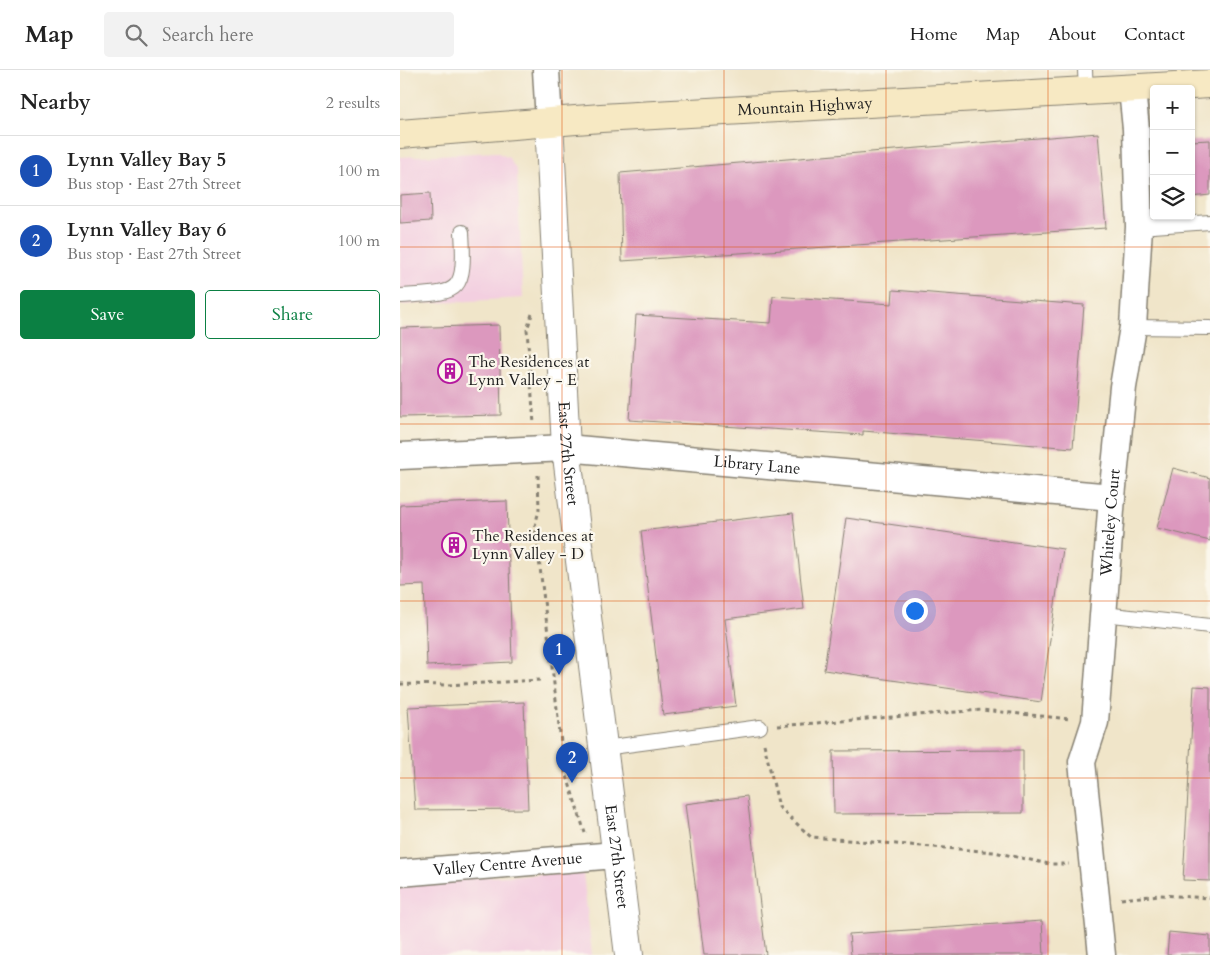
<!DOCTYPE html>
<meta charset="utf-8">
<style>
:root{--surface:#fff;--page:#f2f2f2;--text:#222;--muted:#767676;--line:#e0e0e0;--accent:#0b8043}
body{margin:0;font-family:Cardo,serif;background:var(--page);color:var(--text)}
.controls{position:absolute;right:15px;top:15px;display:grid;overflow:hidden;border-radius:5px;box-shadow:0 1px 4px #0004}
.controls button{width:45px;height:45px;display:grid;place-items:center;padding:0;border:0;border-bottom:1px solid var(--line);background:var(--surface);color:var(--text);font:25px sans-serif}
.you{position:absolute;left:514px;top:540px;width:18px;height:18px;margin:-12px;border:4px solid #fff;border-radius:50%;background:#1a73e8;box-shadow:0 0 0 8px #1a73e833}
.badge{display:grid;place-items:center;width:32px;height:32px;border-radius:50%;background:var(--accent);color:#fff;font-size:16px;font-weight:700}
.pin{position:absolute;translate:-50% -41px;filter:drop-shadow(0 1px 2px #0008)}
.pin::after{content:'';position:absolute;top:26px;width:18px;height:15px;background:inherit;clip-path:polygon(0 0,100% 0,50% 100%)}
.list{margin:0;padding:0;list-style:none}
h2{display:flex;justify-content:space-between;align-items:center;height:65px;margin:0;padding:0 20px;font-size:21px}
h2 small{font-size:16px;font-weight:400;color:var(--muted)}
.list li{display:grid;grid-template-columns:32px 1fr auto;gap:15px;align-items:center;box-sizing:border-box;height:70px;padding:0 20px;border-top:1px solid var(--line)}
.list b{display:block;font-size:19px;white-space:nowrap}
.list p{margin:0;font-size:16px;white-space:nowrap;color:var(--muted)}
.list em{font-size:16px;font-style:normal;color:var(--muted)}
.actions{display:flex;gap:10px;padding:15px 20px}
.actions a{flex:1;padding:11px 0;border:1px solid var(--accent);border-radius:5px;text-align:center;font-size:18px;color:var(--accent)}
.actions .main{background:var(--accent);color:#fff}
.icon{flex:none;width:28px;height:28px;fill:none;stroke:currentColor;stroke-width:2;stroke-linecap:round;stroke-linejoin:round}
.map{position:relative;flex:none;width:810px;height:885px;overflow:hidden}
header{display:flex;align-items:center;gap:30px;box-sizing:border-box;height:70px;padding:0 25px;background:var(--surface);border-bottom:1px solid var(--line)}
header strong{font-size:24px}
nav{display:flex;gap:28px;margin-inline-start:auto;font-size:18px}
.search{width:350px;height:45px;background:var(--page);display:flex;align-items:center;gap:12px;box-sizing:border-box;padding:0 18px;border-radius:5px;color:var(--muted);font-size:19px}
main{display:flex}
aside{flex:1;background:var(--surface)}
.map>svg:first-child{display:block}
.built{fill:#f3cfe0}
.building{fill:#dc98be}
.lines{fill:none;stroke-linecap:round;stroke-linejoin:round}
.service-casing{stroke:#868072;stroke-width:16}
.minor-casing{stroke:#868072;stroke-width:29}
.tertiary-casing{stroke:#868072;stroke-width:30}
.secondary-casing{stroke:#868072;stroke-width:30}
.path{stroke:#868072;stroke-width:3;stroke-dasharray:4 4;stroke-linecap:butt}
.service{stroke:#fff;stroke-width:14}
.minor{stroke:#fff;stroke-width:26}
.tertiary{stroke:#fff;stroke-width:28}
.secondary{stroke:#f7e9c3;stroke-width:28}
.grid{fill:none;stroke:#de560d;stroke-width:1;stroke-opacity:0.55}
.labels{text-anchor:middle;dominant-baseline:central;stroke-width:4.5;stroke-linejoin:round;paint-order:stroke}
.street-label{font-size:16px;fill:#1c1c1c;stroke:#fbf7ec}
.poi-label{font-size:16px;fill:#1c1c1c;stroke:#fbf7ec;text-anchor:start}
</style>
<header>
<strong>Map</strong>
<div class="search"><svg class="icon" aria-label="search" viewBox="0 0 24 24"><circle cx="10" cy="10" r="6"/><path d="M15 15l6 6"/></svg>Search here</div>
<nav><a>Home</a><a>Map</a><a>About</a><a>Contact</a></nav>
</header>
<main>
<aside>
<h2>Nearby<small>2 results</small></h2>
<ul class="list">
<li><span class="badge" style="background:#1a4fb4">1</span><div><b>Lynn Valley Bay 5</b><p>Bus stop · East 27th Street</p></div><em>100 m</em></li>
<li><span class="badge" style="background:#1a4fb4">2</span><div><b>Lynn Valley Bay 6</b><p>Bus stop · East 27th Street</p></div><em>100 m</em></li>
</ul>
<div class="actions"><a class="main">Save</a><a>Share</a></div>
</aside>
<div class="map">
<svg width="810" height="885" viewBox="0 0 810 885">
<rect width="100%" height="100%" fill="#fbf7ec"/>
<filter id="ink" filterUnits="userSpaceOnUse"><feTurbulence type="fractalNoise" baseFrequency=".02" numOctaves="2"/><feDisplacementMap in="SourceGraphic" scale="10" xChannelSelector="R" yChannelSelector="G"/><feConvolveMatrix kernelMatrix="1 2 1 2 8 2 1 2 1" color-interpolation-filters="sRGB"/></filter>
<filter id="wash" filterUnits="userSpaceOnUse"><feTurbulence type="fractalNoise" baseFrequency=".0096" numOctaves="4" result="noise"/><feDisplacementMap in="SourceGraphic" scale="20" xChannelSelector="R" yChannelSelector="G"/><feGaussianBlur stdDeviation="1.12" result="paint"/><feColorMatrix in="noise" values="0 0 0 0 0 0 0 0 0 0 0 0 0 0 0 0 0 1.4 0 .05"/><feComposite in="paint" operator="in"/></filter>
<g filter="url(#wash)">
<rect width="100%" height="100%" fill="#f0e5c9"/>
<!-- built -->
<g class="built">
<path d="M 96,82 L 109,88 L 117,101 L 123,228 L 0,235 L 0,87 Z"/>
<path d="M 183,802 L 192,885 L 0,885 L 0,811 Z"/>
</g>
<g id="blocks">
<!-- building -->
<g class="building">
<path d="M 698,63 L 706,158 L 222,191 L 220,103 Z"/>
<path d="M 810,70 L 810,125 L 791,127 L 791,71 Z"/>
<path d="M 30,123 L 31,151 L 0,153 L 0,125 Z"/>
<path d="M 493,220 L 684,235 L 673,378 L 463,361 L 463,365 L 229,350 L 236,245 L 371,253 L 373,226 L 492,234 Z"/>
<path d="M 99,255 L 101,345 L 0,347 L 0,258 Z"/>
<path d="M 773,398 L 810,408 L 810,471 L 757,458 Z"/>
<path d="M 107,431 L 112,592 L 27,596 L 24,515 L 0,516 L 0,435 Z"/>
<path d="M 393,443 L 404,539 L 325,549 L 336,636 L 263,645 L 241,461 Z"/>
<path d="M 446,448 L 663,479 L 641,632 L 424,600 Z"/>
<path d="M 794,616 L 810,617 L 810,811 L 783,810 Z"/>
<path d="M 124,632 L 128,739 L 15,740 L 8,637 Z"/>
<path d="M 623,680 L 623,743 L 434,744 L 433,681 Z"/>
<path d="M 347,726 L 366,885 L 304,885 L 285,734 Z"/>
<path d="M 642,851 L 644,885 L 451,885 L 449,864 Z"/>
<path d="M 769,862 L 810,866 L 810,885 L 767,885 Z"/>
</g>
</g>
</g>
<g filter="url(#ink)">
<use href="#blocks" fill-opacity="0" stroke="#868072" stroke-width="1"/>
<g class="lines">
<defs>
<g id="service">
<path d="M 685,0 L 686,22"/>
<path d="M 739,157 L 810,152"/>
<path d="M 0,226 C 58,222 66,227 62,162"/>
<path d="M 733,257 L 810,258"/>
<path d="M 704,544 L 810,556"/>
<path d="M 204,678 L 360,657"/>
</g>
<g id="minor">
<path d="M 146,0 L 149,52"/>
<path id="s1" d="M 0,386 L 166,378 L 712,427"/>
<path id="s2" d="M 0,803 L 215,785"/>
<path id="s3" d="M 702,885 L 682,692 L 695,652 L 712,427 L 723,317 L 733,257 L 739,157 L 736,59 L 732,19"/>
</g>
<g id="tertiary">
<path id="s4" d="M 149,52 L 166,378 L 229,885"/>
</g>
<g id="secondary">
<path id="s5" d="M 0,64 L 201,48 L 810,14"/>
</g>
</defs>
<!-- service casing -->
<use href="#service" class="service-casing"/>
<!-- minor casing -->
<use href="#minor" class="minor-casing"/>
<!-- tertiary casing -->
<use href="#tertiary" class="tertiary-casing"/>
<!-- secondary casing -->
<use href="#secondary" class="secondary-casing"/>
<!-- path -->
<g class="path">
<path d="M 132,244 L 127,260 L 134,354"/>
<path d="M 138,405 L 139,440 L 135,456 L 164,697 L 185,763"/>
<path d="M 0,614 L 46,615 L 140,610"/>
<path d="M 377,656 L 582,640 L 670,649"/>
<path d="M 364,674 L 379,737 L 411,767 L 594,782 L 649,794 L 669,794"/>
<path d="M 721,829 L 760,825 L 810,828"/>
</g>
<!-- service -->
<use href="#service" class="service"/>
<!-- minor -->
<use href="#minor" class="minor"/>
<!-- tertiary -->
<use href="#tertiary" class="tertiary"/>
<!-- secondary -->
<use href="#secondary" class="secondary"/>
</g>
</g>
<!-- grid -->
<path class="grid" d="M 162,0 L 162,885M 324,0 L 324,885M 486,0 L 486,885M 648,0 L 648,885M 0,177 L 810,177M 0,354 L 810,354M 0,531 L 810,531M 0,708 L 810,708"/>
<!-- icons -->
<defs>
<symbol id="building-ring" viewBox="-11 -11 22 22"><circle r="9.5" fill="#fbf7ec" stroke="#b5179e" stroke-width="1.5"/><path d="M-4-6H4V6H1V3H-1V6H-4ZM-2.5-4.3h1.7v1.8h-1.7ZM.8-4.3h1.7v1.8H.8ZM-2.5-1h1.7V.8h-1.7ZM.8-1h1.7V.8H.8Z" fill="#b5179e"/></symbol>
</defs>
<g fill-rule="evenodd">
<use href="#building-ring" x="36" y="287" width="28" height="28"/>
<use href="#building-ring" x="40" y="461" width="28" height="28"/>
</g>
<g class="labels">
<!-- street labels -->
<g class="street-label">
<text stroke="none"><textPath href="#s5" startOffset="406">Mountain Highway</textPath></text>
<text stroke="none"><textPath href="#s4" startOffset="332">East 27th Street</textPath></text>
<text stroke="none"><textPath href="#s1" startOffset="358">Library Lane</textPath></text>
<text stroke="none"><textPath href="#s3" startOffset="436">Whiteley Court</textPath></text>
<text stroke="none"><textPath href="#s4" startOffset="738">East 27th Street</textPath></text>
<text stroke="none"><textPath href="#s2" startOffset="108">Valley Centre Avenue</textPath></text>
</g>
<!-- poi labels -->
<g class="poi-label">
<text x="68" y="292">The Residences at<tspan x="68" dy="18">Lynn Valley - E</tspan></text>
<text x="72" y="466">The Residences at<tspan x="72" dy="18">Lynn Valley - D</tspan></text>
</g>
</g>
</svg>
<div class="controls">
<button>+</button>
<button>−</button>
<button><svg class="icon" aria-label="layers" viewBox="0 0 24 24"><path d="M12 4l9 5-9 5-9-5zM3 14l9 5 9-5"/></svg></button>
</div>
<div class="you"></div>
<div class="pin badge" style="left:159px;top:605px;background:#1a4fb4">1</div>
<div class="pin badge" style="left:172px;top:713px;background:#1a4fb4">2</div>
</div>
</main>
